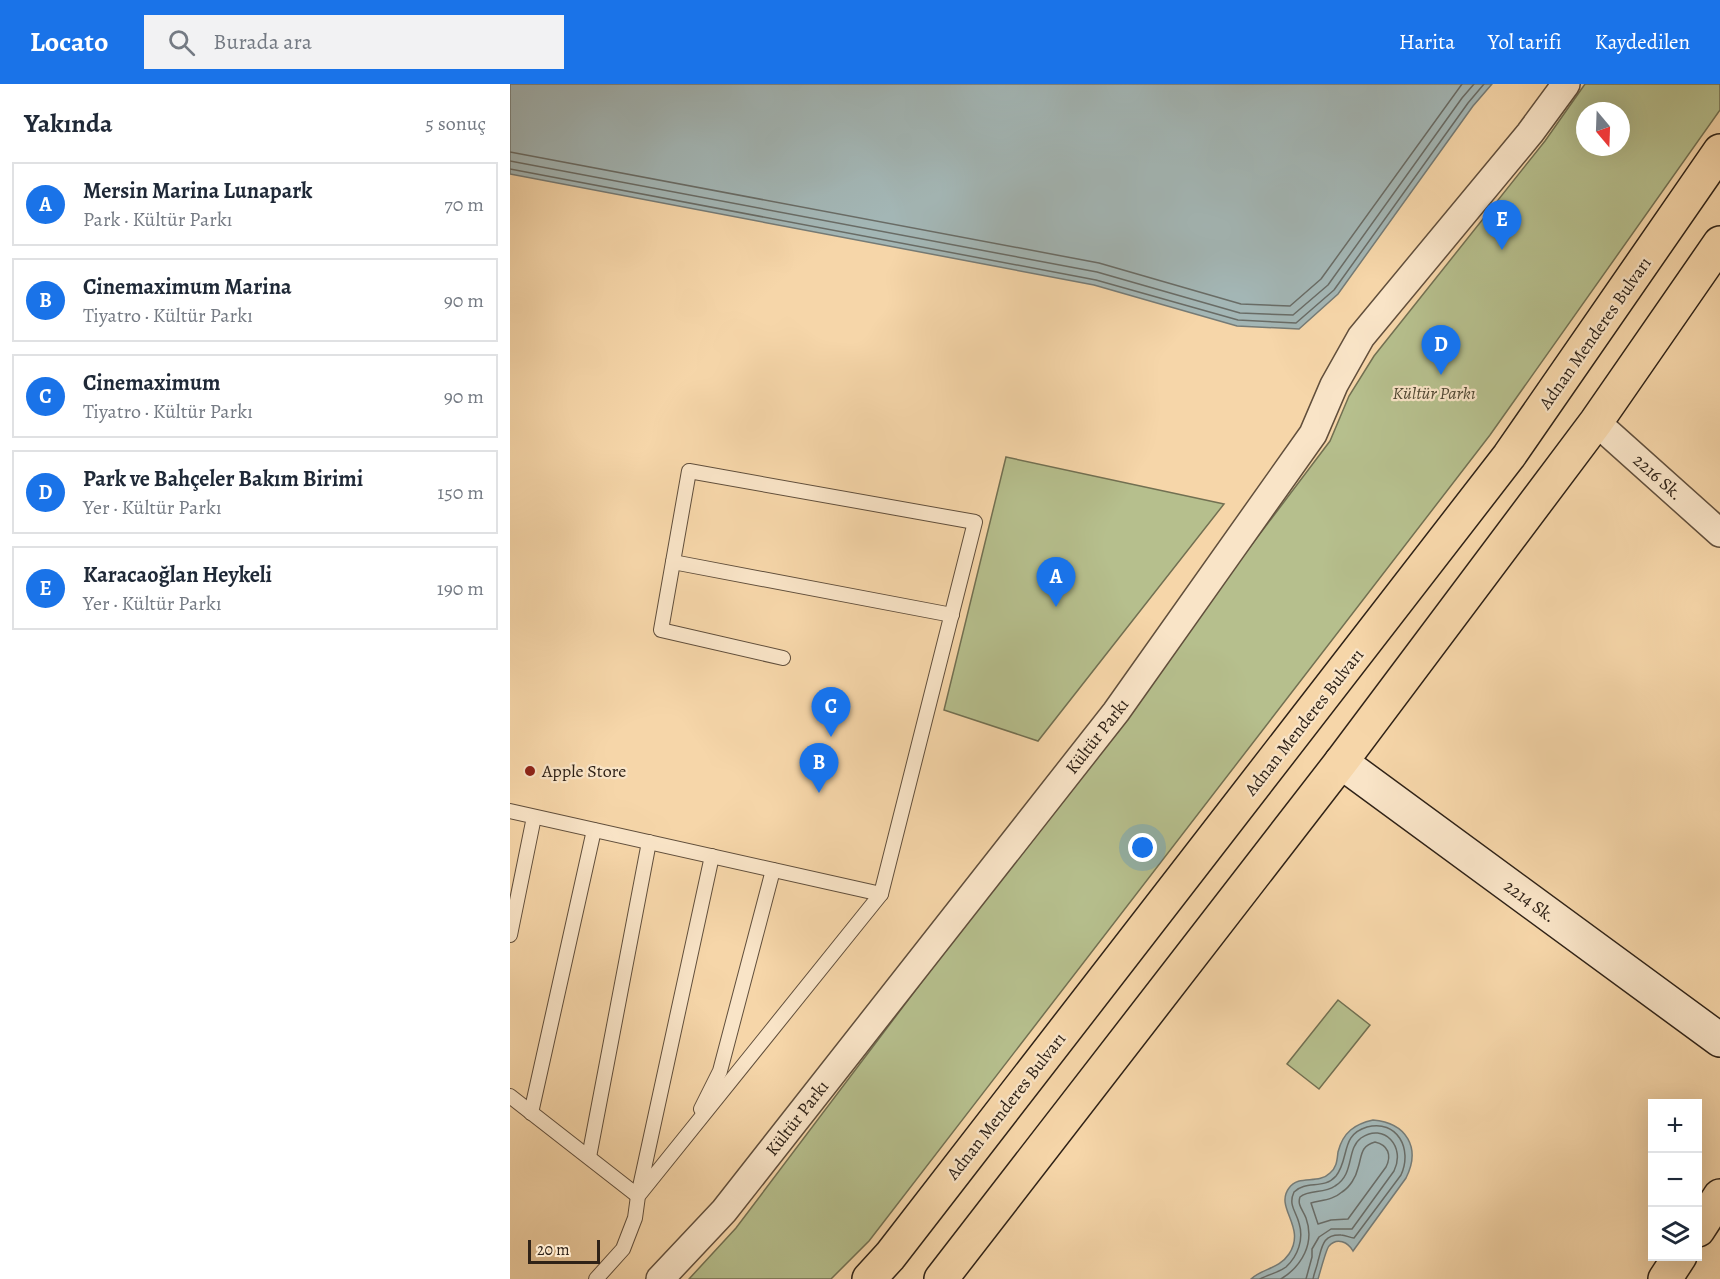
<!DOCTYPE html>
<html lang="tr">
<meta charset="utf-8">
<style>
:root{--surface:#fff;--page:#f2f2f3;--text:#1f2937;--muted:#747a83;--line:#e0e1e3;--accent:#1a73e8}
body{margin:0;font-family:Alegreya,serif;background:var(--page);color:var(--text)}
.controls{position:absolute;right:18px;bottom:18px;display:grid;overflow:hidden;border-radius:0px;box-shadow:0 6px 24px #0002}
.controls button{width:54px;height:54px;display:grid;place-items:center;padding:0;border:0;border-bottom:2px solid var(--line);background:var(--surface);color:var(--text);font:30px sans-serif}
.compass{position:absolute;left:1066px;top:18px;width:54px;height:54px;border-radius:50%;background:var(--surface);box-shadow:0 6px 24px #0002;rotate:161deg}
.scale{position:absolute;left:18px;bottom:15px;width:72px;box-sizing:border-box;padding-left:6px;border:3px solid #2f2217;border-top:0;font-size:16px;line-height:21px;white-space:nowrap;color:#2f2217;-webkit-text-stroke:4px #f9e4c7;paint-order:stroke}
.you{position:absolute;left:633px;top:764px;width:21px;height:21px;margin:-15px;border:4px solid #fff;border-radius:50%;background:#1a73e8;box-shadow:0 0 0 9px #1a73e833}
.badge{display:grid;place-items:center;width:39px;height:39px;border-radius:50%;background:var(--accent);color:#fff;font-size:20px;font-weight:700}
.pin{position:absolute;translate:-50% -50px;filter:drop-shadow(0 2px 3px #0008)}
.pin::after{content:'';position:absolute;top:32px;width:21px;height:18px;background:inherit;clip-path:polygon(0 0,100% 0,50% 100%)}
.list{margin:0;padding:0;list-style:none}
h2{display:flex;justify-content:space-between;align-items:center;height:78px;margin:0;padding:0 24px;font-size:26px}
h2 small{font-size:20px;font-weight:400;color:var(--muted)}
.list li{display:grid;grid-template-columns:39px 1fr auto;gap:18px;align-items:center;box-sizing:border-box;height:84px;margin:0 12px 12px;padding:0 12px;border:2px solid var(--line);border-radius:0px}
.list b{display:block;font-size:22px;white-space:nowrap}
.list p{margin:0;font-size:20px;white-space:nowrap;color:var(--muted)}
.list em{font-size:20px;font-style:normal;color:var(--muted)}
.icon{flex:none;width:33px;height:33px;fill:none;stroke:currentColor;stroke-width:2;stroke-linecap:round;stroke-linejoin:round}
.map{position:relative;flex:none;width:1210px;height:1195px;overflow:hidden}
header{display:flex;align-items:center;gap:36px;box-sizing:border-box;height:84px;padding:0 30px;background:var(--accent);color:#fff}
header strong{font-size:28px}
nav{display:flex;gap:33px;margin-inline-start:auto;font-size:21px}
.search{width:420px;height:54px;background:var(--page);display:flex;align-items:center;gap:15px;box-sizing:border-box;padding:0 21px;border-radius:0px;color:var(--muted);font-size:22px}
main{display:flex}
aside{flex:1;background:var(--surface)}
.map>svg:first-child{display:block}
.green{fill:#b6bf8d;stroke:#727052;stroke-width:1.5;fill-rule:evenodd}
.water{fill:#a3b6b5;stroke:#757b76;stroke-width:1.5}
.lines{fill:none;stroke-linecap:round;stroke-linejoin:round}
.shore{stroke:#696c66;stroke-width:1.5}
.lane-casing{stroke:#614f3c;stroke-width:16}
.street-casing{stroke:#614f3c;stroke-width:30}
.secondary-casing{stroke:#2f2217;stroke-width:36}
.primary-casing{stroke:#2f2217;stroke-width:36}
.highway-casing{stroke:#2f2217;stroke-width:36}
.lane{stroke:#f9e4c7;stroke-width:14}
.street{stroke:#f9e4c7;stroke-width:27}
.secondary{stroke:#f9e4c7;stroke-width:33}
.primary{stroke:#f6d6a9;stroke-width:33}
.highway{stroke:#f6d6a9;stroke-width:33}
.poi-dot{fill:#8f2418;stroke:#f9e4c7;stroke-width:2}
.labels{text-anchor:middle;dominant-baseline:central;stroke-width:4.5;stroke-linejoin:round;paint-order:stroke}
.street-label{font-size:18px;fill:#2f2217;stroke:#f9e4c7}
.park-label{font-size:18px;font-style:italic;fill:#514934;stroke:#f9e4c7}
.poi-label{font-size:18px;fill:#2f2217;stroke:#f9e4c7;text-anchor:start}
</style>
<header>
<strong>Locato</strong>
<div class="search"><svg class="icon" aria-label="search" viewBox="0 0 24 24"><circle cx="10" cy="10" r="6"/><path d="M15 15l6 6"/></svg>Burada ara</div>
<nav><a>Harita</a><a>Yol tarifi</a><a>Kaydedilen</a></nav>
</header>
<main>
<aside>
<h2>Yakında<small>5 sonuç</small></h2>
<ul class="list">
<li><span class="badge">A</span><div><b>Mersin Marina Lunapark</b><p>Park · Kültür Parkı</p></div><em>70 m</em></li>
<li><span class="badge">B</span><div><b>Cinemaximum Marina</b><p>Tiyatro · Kültür Parkı</p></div><em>90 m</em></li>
<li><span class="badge">C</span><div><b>Cinemaximum</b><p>Tiyatro · Kültür Parkı</p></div><em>90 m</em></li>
<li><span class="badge">D</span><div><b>Park ve Bahçeler Bakım Birimi</b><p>Yer · Kültür Parkı</p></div><em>150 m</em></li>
<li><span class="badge">E</span><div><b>Karacaoğlan Heykeli</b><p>Yer · Kültür Parkı</p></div><em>190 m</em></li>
</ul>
</aside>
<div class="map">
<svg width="1210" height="1195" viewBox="0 0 1210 1195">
<rect width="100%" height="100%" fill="#f6d6a9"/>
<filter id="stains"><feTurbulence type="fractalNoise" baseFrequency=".00333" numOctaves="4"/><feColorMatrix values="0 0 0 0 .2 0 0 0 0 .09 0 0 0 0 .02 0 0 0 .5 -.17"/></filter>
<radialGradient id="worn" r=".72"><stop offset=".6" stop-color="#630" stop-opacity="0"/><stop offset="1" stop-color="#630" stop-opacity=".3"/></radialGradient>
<!-- green -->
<g class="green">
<path d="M 1075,0 L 1210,0 L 1210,26 L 980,351 L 359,1157 L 321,1195 L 179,1195 L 226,1144 L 820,357 L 839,312 L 864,272 L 1035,57 ZM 1075,27 L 1111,27 L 1111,63 L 1075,63 Z"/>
<path d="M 496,373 L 714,420 L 528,657 L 434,626 Z"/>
<path d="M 828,916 L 860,941 L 809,1005 L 777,980 Z"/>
</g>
<!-- water -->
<g class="water">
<path d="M 0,0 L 982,0 L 963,22 L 828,210 L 789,245 L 727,242 L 584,201 L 0,90 Z"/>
<path d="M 863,1036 C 897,1039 911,1064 896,1094 L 843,1167 C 838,1158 827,1153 819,1162 C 816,1165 810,1189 808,1195 L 741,1195 C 753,1184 769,1185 779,1170 C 797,1143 764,1124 779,1104 C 789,1090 808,1101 820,1089 C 827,1083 827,1076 828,1068 C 833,1048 845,1040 863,1036 Z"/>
</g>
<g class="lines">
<!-- shore -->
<g class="shore">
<path d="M 0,68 L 589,179 L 731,220 L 780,222 L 811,195 L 952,0"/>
<path d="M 0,77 L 587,188 L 730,229 L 783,231 L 818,201 L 952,14 L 964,0"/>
<path d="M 0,85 L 586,196 L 728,236 L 786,239 L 824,206 L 958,19 L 974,0"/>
<path d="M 865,1058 C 878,1061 882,1071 876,1083 L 838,1135 L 821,1136 L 808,1140 L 801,1119 C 812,1116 823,1116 832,1108 C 840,1103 846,1093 848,1084 C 852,1072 850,1062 865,1058 Z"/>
<path d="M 750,1195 C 759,1190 768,1189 776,1183 C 788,1172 794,1155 789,1139 C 786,1127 778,1121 784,1108 C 796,1096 814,1106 826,1092 C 840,1074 830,1051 857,1043 C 887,1035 903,1065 891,1091 L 844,1154 C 840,1154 836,1151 831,1151 C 812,1150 812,1164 808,1177 C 807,1183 804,1189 803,1195"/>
<path d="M 771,1195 C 792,1182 805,1159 796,1134 C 793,1126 787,1121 790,1113 C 799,1105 814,1110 825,1102 C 845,1090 836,1065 851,1054 C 874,1038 896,1063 884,1087 L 842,1145 L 821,1145 L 809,1153 L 802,1165 L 802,1173 L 796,1195"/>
</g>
<defs>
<g id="lane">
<path d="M 163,478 L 442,531"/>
<path d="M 0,727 L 371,810"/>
<path d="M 0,851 L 24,733"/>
<path d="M 0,1012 L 128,1112 L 202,772"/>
<path d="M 191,1025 L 210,987 L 263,786"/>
<path d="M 21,1029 L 84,746"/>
<path d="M 79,1073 L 139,758"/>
<path d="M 86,1195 L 113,1165 L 125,1134 L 128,1112 L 371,810 L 465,438 L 179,387 L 151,546 L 273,574"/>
</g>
<g id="street">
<path d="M 1086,338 L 1210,449"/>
<path d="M 150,1195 L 214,1127 L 606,628 L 803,350 L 824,301 L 851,253 L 1020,49 L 1056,0"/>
</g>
<path id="secondary" d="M 831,678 L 1210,956"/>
<g id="primary">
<path d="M 359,1195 L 380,1172 L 999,372 L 1210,67"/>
<path d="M 431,1195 L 831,678 L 1086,338 L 1210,159"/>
</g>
<g id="highway">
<path d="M 1188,1146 L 1210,1112"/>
<path d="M 1155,1195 L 1170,1172"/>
</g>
</defs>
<!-- lane casing -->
<use href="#lane" class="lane-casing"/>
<!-- street casing -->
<use href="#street" class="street-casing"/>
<!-- secondary casing -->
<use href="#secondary" class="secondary-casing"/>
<!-- primary casing -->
<use href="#primary" class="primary-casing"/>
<!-- highway casing -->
<use href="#highway" class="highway-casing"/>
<!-- lane -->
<use href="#lane" class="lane"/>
<!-- street -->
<use href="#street" class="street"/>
<!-- secondary -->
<use href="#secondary" class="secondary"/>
<!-- primary -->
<use href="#primary" class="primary"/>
<!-- highway -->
<use href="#highway" class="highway"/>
</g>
<!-- markers -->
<circle class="poi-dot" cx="20" cy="687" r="6"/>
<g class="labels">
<!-- street labels -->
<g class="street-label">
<text transform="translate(1085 249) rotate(-55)">Adnan Menderes Bulvarı</text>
<text transform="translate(1148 393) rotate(42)">2216 Sk.</text>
<text transform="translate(794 638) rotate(-52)">Adnan Menderes Bulvarı</text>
<text transform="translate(587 652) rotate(-52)">Kültür Parkı</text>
<text transform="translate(1020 817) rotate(36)">2214 Sk.</text>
<text transform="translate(496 1022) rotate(-52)">Adnan Menderes Bulvarı</text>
<text transform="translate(287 1034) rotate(-52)">Kültür Parkı</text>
</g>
<!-- park labels -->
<g class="park-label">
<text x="924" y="309">Kültür Parkı</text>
</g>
<!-- poi labels -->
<g class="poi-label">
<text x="32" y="687">Apple Store</text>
</g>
</g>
<rect width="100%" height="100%" filter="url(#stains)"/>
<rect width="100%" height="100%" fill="url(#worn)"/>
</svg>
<div class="controls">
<button>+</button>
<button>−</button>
<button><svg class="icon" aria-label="layers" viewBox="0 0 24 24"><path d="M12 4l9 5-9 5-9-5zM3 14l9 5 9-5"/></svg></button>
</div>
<svg class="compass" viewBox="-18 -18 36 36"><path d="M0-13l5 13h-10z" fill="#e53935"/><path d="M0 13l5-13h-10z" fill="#747a83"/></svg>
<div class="scale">20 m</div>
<div class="you"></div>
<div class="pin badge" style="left:546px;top:523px">A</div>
<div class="pin badge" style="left:309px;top:709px">B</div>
<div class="pin badge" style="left:321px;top:653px">C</div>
<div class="pin badge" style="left:931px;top:291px">D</div>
<div class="pin badge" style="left:992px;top:166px">E</div>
</div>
</main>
